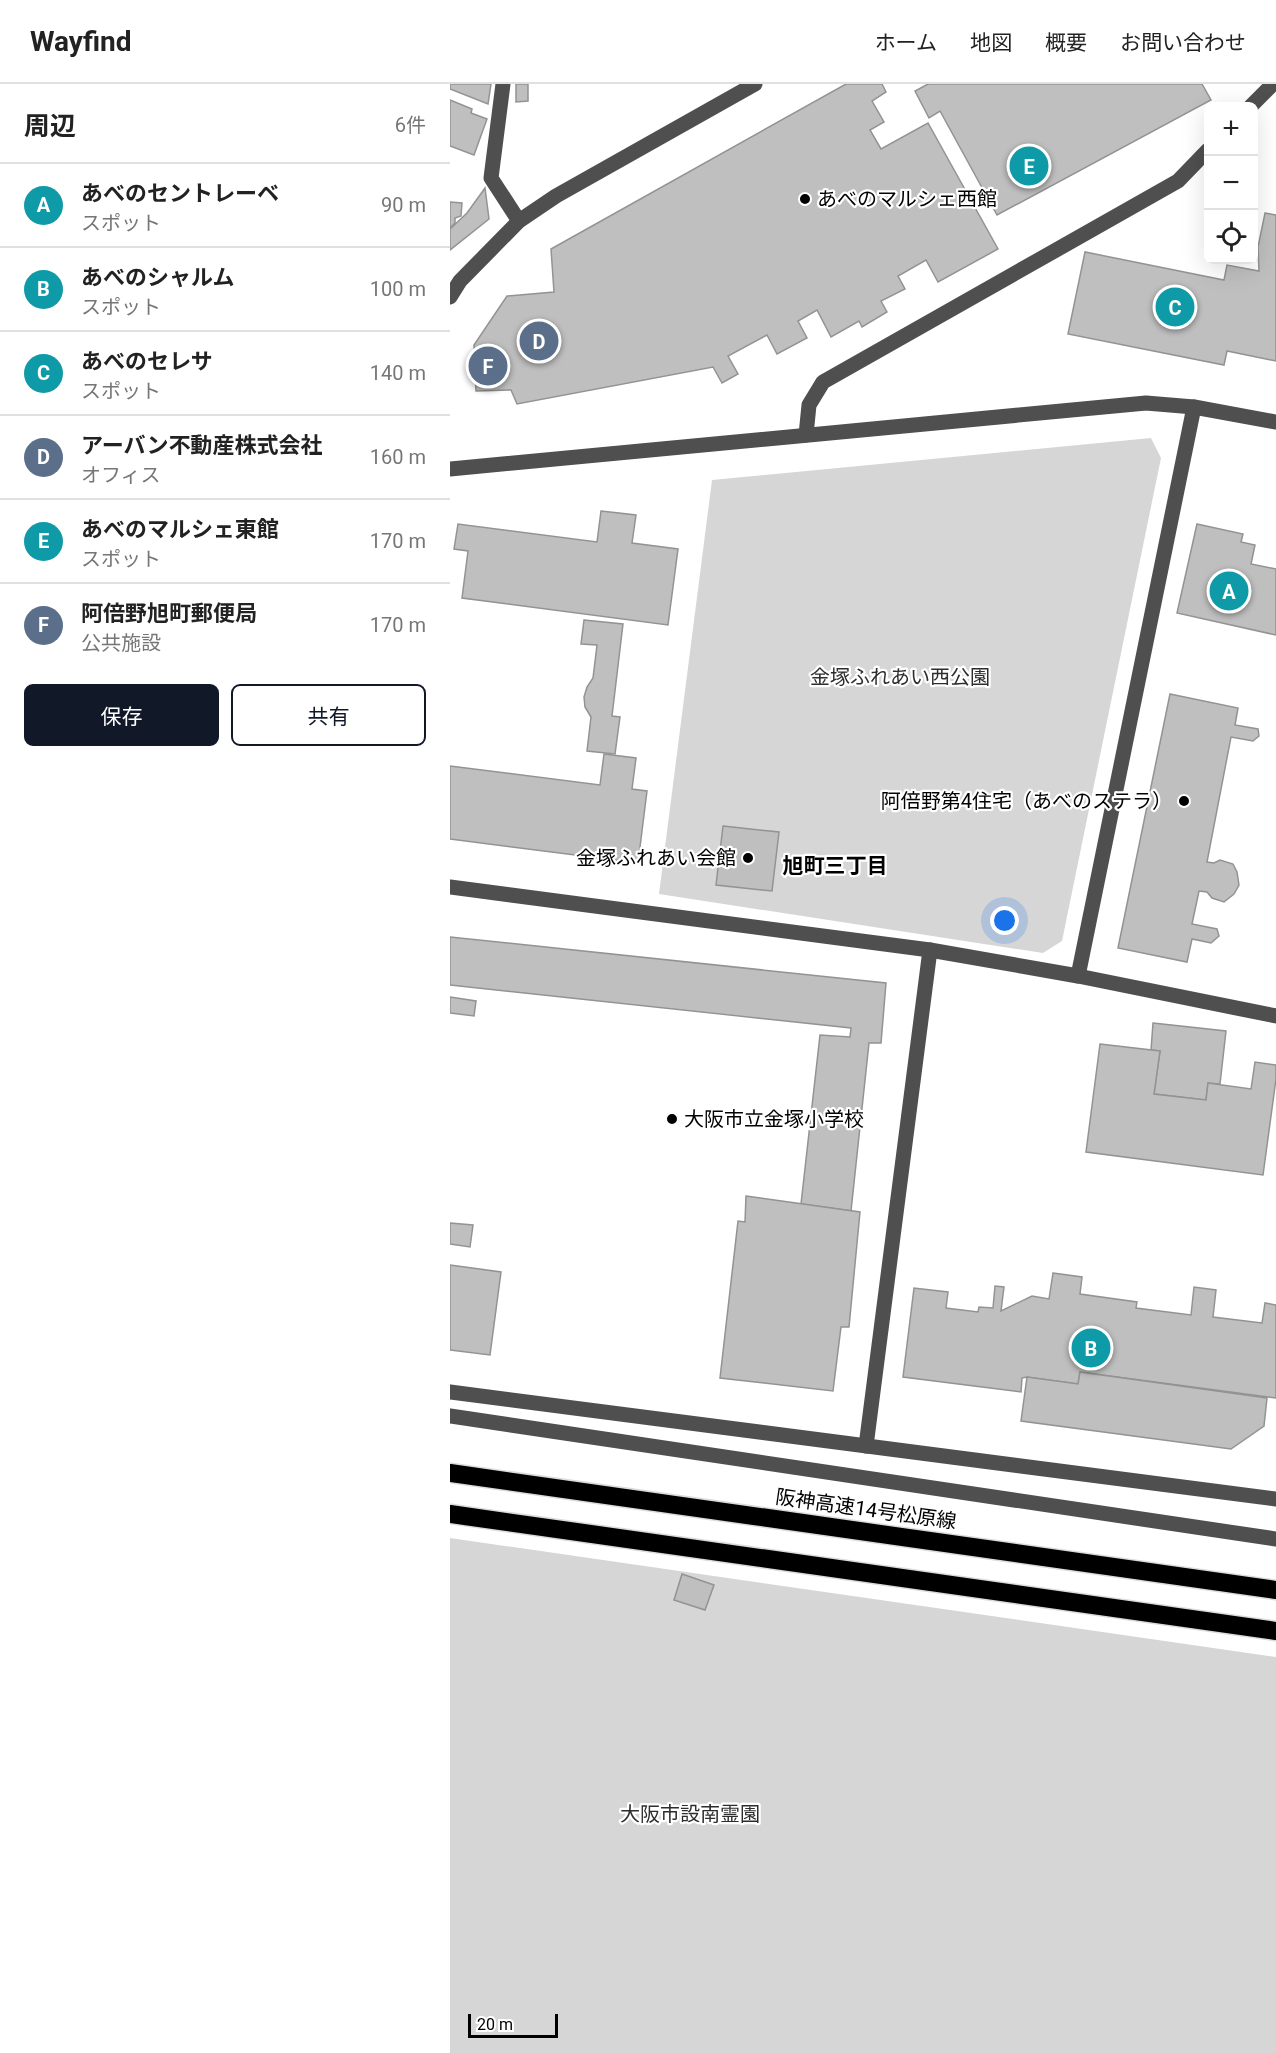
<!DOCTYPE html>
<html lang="ja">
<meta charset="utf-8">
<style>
:root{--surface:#fff;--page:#f2f2f2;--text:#222;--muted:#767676;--line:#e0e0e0;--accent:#111827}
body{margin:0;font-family:Roboto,"Noto Sans JP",sans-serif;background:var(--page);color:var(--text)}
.controls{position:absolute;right:18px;top:18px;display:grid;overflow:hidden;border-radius:9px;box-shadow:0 6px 24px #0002}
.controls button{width:54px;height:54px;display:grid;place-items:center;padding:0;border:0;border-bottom:2px solid var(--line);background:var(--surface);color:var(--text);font:30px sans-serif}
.scale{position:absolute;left:18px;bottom:15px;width:90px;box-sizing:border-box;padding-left:6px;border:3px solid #000;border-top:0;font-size:16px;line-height:21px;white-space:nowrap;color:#000;-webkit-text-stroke:4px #fff;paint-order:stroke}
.you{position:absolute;left:555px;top:837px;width:21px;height:21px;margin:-15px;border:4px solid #fff;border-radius:50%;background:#1a73e8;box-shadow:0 0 0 9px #1a73e833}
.badge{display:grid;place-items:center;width:39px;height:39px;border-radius:50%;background:var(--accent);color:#fff;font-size:20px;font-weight:700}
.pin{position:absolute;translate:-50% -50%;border:3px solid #fff;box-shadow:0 2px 6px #0006}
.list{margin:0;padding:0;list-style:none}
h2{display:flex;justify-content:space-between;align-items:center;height:78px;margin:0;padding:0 24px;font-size:26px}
h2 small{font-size:20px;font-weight:400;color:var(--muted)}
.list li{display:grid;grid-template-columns:39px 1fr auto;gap:18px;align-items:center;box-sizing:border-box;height:84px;padding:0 24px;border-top:2px solid var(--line)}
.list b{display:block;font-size:22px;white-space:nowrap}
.list p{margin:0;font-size:20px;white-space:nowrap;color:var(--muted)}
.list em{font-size:20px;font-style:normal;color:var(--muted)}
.actions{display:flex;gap:12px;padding:18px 24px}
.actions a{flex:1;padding:14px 0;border:2px solid var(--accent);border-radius:9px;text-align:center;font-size:21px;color:var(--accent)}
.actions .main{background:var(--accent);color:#fff}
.icon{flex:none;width:33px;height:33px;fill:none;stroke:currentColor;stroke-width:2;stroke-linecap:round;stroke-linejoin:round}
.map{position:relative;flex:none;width:826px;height:1969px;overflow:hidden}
header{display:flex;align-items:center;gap:36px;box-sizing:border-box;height:84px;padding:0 30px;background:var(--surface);border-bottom:2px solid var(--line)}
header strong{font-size:28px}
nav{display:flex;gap:33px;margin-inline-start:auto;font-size:21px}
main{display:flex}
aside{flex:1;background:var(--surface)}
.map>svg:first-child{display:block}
.green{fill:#d6d6d6}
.building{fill:#bfbfbf;stroke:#939393;stroke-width:1.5}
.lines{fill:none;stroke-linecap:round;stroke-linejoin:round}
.highway-casing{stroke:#dbdbdb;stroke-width:21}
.minor{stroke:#4f4f4f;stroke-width:15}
.highway{stroke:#000;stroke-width:18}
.poi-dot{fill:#000;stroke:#fff;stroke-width:2}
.labels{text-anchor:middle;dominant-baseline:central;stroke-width:4.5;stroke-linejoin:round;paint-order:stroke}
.poi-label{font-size:20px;fill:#000;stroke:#fff;text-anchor:start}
.park-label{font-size:20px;fill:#2d2d2d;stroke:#fff}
.street-label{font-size:20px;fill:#000;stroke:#fff}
.neighbourhood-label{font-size:21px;font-weight:bold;fill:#000;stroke:#fff}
</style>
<header>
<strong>Wayfind</strong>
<nav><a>ホーム</a><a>地図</a><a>概要</a><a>お問い合わせ</a></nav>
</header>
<main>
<aside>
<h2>周辺<small>6件</small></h2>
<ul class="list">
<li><span class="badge" style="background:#0f9aa8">A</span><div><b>あべのセントレーベ</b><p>スポット</p></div><em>90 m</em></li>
<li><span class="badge" style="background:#0f9aa8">B</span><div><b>あべのシャルム</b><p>スポット</p></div><em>100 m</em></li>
<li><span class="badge" style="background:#0f9aa8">C</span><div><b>あべのセレサ</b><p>スポット</p></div><em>140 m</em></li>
<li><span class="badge" style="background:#5c6f8a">D</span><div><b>アーバン不動産株式会社</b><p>オフィス</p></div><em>160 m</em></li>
<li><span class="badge" style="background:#0f9aa8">E</span><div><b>あべのマルシェ東館</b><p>スポット</p></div><em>170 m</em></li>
<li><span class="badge" style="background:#5c6f8a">F</span><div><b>阿倍野旭町郵便局</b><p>公共施設</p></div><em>170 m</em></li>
</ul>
<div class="actions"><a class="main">保存</a><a>共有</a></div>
</aside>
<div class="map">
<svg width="826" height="1969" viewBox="0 0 826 1969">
<rect width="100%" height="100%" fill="#fff"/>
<!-- green -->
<g class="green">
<path d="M 701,354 L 711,374 L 612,857 L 593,869 L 209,810 L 262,396 Z"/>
<path d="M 0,1454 L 826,1573 L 826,1969 L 0,1969 Z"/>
</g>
<!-- building -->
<g class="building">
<path d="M 0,0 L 41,0 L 38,20 L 0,5 Z"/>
<path d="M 66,0 L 78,0 L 78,17 L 66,18 Z"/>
<path d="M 396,0 L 432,0 L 436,8 L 422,17 L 434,38 L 420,46 L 431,65 L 478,39 L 548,165 L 488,198 L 476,176 L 448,192 L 455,205 L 431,217 L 437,228 L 412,243 L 409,237 L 381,253 L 367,226 L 348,237 L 357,254 L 327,270 L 317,251 L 278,272 L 288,290 L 272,299 L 263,283 L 67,320 L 61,306 L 26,307 L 24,261 L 57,212 L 104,208 L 101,165 Z"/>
<path d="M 478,0 L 752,0 L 761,16 L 547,131 L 490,27 L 479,34 L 465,7 Z"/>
<path d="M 0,16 L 22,25 L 21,29 L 37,35 L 24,71 L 0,62 Z"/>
<path d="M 35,104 L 39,135 L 0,166 L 0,145 L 17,129 Z"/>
<path d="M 0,118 L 12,119 L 11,132 L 5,134 L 5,139 L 0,144 Z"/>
<path d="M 815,129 L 826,131 L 826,277 L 777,267 L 774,281 L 618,250 L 635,168 L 774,196 L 777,181 L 809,187 L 808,163 Z"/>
<path d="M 151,427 L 186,431 L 182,459 L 228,465 L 218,541 L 12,514 L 18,467 L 4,465 L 8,440 L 147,458 Z"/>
<path d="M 747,440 L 793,450 L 791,458 L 805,461 L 801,480 L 826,485 L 826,551 L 727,529 Z"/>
<path d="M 134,536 L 173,540 L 162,632 L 170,633 L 165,670 L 137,667 L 141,633 L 135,623 L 134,613 L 137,603 L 143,594 L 147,561 L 131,560 Z"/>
<path d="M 720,610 L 788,624 L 785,641 L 808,645 L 809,652 L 803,657 L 781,653 L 757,778 L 764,779 L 770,776 L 783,780 L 787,788 L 789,801 L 784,810 L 774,818 L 762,814 L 757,808 L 749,807 L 742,840 L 767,845 L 769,852 L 761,859 L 742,855 L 737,878 L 668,864 Z"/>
<path d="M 154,670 L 186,674 L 182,705 L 197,707 L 188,779 L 0,755 L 0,682 L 150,701 Z"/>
<path d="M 273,742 L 329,748 L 322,807 L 266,801 Z"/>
<path d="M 0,853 L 436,899 L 431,959 L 419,959 L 401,1127 L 351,1120 L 370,951 L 400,953 L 401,944 L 0,901 Z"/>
<path d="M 0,913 L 26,917 L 24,932 L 0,929 Z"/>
<path d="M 703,939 L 776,947 L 770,1000 L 758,999 L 756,1016 L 704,1010 L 710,967 L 701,966 Z"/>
<path d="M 650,960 L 710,967 L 704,1010 L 756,1016 L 758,999 L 801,1005 L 805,978 L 826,981 L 826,995 L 813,1091 L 636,1068 Z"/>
<path d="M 296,1112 L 410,1128 L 399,1243 L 391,1243 L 383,1307 L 270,1294 L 288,1137 L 295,1138 Z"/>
<path d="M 0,1139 L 23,1141 L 20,1163 L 0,1160 Z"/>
<path d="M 0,1181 L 51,1188 L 40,1271 L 0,1266 Z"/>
<path d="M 603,1189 L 632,1193 L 630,1210 L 687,1218 L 686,1224 L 741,1231 L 744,1203 L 766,1206 L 763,1233 L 812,1239 L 815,1219 L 826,1221 L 826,1314 L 630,1288 L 628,1300 L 577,1293 L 572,1294 L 571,1308 L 453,1293 L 464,1204 L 498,1208 L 496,1224 L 528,1228 L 529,1223 L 543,1224 L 545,1202 L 554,1203 L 551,1227 L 582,1212 L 599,1215 Z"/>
<path d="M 630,1288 L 817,1314 L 814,1342 L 781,1365 L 571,1337 L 577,1293 L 628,1300 Z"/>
<path d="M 232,1490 L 264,1501 L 255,1526 L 224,1516 Z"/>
</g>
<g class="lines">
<defs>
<g id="highway">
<path d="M 0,1389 L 826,1506"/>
<path d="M 0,1430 L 826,1547"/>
</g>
</defs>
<!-- highway casing -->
<use href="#highway" class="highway-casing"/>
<!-- minor -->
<g class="minor">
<path d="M 53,0 L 41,94 L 69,137"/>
<path d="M 801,22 L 823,0"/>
<path d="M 0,213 L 10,197 L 69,137 L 106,112 L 305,0"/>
<path d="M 356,351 L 359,321 L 373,298 L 728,97 L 758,66"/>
<path d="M 0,385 L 696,319 L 744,323 L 826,338"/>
<path d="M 0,803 L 480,866 L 628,892 L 826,932"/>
<path d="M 628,892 L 744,323"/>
<path d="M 0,1308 L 826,1415"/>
<path d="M 0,1332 L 826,1455"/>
<path d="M 416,1362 L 480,866"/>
</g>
<!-- highway -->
<use href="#highway" class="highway"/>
</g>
<!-- markers -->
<g class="poi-dot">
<circle cx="355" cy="115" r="6"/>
<circle cx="734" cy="717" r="6"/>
<circle cx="298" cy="774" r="6"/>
<circle cx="222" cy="1035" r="6"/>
</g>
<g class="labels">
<!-- poi labels -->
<g class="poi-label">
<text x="367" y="115">あべのマルシェ西館</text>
<text x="722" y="717" text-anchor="end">阿倍野第4住宅（あべのステラ）</text>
<text x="286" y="774" text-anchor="end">金塚ふれあい会館</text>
<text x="234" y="1035">大阪市立金塚小学校</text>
</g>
<!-- park labels -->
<g class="park-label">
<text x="450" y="593">金塚ふれあい西公園</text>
<text x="240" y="1730">大阪市設南霊園</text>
</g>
<!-- street labels -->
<g class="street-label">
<text transform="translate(416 1425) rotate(8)">阪神高速14号松原線</text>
</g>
<!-- neighbourhood labels -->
<g class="neighbourhood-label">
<text x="385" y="782">旭町三丁目</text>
</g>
</g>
</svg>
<div class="controls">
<button>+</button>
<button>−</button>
<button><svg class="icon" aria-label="locate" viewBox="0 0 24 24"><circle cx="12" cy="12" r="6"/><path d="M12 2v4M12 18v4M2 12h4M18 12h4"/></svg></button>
</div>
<div class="scale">20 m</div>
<div class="you"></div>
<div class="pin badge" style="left:779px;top:507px;background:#0f9aa8">A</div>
<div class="pin badge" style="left:641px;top:1264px;background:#0f9aa8">B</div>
<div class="pin badge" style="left:725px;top:223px;background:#0f9aa8">C</div>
<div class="pin badge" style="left:89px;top:257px;background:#5c6f8a">D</div>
<div class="pin badge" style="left:579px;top:82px;background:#0f9aa8">E</div>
<div class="pin badge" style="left:38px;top:282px;background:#5c6f8a">F</div>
</div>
</main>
